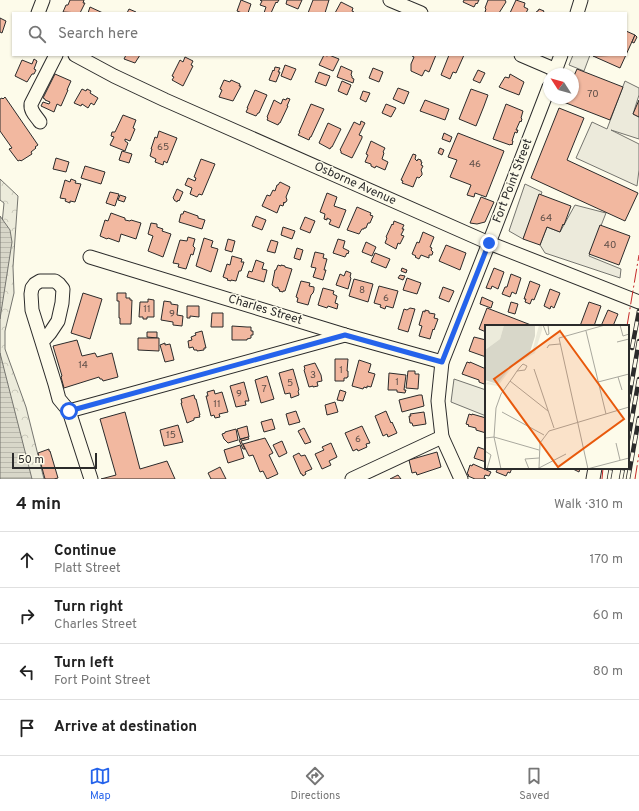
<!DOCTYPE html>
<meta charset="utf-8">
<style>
:root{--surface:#fff;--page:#f6f6f6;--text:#222;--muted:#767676;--line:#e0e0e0;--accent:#2563eb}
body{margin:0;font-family:Overpass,sans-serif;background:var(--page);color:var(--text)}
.compass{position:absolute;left:543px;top:68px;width:36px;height:36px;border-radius:50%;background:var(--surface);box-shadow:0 1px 3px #0004;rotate:306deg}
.scale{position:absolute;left:12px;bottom:10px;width:85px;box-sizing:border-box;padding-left:4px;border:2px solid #2b2b2b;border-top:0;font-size:11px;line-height:14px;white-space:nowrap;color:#2b2b2b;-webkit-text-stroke:3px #fdfbea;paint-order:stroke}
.stop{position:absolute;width:12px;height:12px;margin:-9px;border:3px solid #2563eb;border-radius:50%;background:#fff}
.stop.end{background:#2563eb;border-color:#fff;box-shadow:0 1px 4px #0008}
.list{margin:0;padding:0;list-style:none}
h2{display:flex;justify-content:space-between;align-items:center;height:52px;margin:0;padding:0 16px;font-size:17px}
h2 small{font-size:13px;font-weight:400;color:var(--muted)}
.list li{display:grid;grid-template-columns:26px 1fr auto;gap:12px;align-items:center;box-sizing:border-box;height:56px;padding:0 16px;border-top:1px solid var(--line)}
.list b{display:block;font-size:15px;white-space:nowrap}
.list p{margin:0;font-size:13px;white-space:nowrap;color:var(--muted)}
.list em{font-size:13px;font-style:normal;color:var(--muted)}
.icon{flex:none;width:22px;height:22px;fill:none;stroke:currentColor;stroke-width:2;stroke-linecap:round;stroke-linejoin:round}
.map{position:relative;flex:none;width:639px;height:479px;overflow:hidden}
.search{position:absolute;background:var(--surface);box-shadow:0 1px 3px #0004;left:12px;right:12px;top:12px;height:44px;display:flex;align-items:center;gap:10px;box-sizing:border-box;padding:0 14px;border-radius:0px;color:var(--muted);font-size:15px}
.sheet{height:276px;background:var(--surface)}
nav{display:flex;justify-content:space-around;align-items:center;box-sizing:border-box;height:56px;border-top:1px solid var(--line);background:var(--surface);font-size:11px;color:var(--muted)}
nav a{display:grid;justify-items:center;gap:2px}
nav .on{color:var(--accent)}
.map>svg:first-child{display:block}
.park{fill:url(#park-crowns);stroke:#74746e}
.parking{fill:#eceadb;stroke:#74746e}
.water{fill:url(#water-rules);stroke:#74746e}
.building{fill:#f2b8a0;stroke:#2b2b2b}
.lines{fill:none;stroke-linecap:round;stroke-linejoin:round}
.minor-casing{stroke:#2b2b2b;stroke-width:15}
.minor{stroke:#fdfbea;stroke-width:13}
.rail-casing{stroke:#2b2b2b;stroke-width:4.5}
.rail{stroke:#fdfbea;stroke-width:3;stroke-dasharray:9;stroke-linecap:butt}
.power{stroke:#c62828;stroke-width:1;stroke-dasharray:14 3 2 3;stroke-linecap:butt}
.route{stroke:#2563eb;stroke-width:5}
.labels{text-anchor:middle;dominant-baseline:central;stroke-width:3;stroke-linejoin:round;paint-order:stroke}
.number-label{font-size:10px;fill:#5d4e48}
.street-label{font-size:12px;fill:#2b2b2b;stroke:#fdfbea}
.inset-road{fill:none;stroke:#a9a89e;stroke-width:1}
.view{fill:#e8590c;fill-opacity:0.15;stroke:#e8590c;stroke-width:2}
.inset-edge{fill:none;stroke:#2b2b2b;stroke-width:2}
</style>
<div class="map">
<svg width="639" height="479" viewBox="0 0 639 479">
<defs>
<pattern id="park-crowns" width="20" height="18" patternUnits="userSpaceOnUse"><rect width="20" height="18" fill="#ecebdb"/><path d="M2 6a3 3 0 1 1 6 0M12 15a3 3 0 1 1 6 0" fill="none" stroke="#cbcabc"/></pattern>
<pattern id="water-rules" width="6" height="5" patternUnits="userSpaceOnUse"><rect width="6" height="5" fill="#d8d7c9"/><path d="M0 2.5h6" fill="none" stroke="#bab9ad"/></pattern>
</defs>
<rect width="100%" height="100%" fill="#fdfbea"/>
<!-- park -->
<path class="park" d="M 0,179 L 18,196 L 13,267 L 14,293 L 5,331 L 5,349 L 26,407 L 44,479 L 28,479 L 0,380 L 0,244 L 4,203 L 0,200 Z"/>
<!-- parking -->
<g class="parking">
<path d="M 573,55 L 590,55 L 584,71 L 569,65 Z"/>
<path d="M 625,81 L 639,88 L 639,95 L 633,114 L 639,117 L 639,139 L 611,130 L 639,144 L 639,170 L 637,186 L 576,158 L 592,122 L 607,129 Z"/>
<path d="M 525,184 L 542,192 L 523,239 L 509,231 Z"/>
<path d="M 575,205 L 606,213 L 589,256 L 621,269 L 620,278 L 545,253 L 540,245 L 547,227 L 560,232 Z"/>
<path d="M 454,379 L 486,390 L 486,416 L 451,402 Z"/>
</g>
<!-- water -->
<g class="water">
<path d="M 0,216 L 10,230 L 12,242 L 0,319 Z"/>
<path d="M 0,353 L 32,479 L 0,479 Z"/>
</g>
<!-- building -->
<g class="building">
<path d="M 70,0 L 84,0 L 83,3 L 85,3 L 80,13 L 63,12 L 66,5 L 68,5 Z"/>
<path d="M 241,0 L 251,4 L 248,13 L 242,13 L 237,11 Z"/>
<path d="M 260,0 L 279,0 L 277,3 L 276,2 L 271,13 L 264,13 L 266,7 L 260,5 L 262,1 Z"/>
<path d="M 287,0 L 302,0 L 298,9 L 286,4 Z"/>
<path d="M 313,0 L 329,0 L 325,13 L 308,13 Z"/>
<path d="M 464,0 L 479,0 L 477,4 L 476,3 L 474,7 L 463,2 Z"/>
<path d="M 488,0 L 505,0 L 506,2 L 499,13 L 488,13 L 485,12 L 486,9 L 485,8 Z"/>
<path d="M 516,0 L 525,3 L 524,7 L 528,9 L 526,13 L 510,13 Z"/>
<path d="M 341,2 L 353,8 L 352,11 L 354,12 L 353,13 L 335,13 Z"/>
<path d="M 90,7 L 103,13 L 86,13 L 88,13 Z"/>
<path d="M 129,9 L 136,12 L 135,13 L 127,13 Z"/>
<path d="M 539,9 L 544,11 L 543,13 L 536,13 L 537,11 L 538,11 Z"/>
<path d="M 0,18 L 6,21 L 2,33 L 0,32 Z"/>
<path d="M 626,31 L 635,35 L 620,68 L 593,56 L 626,55 Z"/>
<path d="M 635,35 L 637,37 L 634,43 L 632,42 Z"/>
<path d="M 126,55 L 140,55 L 135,63 L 124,59 Z"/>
<path d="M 324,55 L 327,56 L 329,55 L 339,59 L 333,71 L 319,65 Z"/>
<path d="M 413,55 L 436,55 L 429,72 L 425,70 L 422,76 L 411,71 L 411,64 L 414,57 L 412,56 Z"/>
<path d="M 449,55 L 464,55 L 456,73 L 453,72 L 450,79 L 441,75 Z"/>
<path d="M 185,57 L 193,61 L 191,65 L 193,66 L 183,86 L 172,80 L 174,77 L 172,76 L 180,60 L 183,62 Z"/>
<path d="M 34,59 L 37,61 L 34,69 L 36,70 L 34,74 L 32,74 L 27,82 L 15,76 L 22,60 L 32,64 Z"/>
<path d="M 285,65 L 296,69 L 291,80 L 281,76 Z"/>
<path d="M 341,66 L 352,71 L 351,75 L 352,76 L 352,78 L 354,79 L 353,83 L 337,77 Z"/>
<path d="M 275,67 L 280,68 L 278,72 L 280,72 L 276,82 L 269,80 L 273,70 L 274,71 Z"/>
<path d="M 373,68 L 383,72 L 379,82 L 369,78 Z"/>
<path d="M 577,69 L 623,87 L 610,120 L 561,101 L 563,98 L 573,98 L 573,78 Z"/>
<path d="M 478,70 L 485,73 L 480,83 L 473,80 Z"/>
<path d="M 319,72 L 330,76 L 326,86 L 315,82 Z"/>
<path d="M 55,74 L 71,81 L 67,90 L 68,90 L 61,106 L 57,104 L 54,112 L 41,106 L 43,102 L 49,104 L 50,102 L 45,100 L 45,99 L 43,98 Z"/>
<path d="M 510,74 L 524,82 L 519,95 L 506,90 L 499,87 L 505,77 L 509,78 Z"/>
<path d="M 224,80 L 230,82 L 231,80 L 240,84 L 239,86 L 241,86 L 233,101 L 219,97 L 222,90 L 220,89 Z"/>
<path d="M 342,81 L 351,85 L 347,95 L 338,91 Z"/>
<path d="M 398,88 L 409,92 L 404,104 L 393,99 Z"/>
<path d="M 82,89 L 86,91 L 87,89 L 91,91 L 90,93 L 98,98 L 94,105 L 91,103 L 88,108 L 82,104 L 81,106 L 74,103 Z"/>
<path d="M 471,89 L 488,95 L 484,106 L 476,126 L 459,119 Z"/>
<path d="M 255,90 L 267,95 L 259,113 L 258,113 L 256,116 L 246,112 L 248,108 L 247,108 Z"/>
<path d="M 363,91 L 370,93 L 366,102 L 360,99 Z"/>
<path d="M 5,97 L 38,145 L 35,147 L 36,148 L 31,152 L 32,154 L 21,161 L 20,160 L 18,161 L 9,149 L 12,148 L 0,131 L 0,99 L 2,98 L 3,99 Z"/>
<path d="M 287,98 L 290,99 L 287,106 L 288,106 L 280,123 L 279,123 L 278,125 L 267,120 L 268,118 L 267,117 L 274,100 L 281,104 L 283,99 L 286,100 Z"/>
<path d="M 425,100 L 449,109 L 445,120 L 420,111 Z"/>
<path d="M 639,100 L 639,117 L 633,114 Z"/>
<path d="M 311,104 L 324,109 L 311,137 L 310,137 L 309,140 L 298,135 L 300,132 L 299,132 Z"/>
<path d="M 386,104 L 396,108 L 391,117 L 382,113 Z"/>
<path d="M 506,104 L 523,111 L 521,118 L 522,119 L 521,122 L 520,121 L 516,130 L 518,130 L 517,133 L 515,132 L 512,141 L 513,141 L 512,145 L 511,144 L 510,145 L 493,139 Z"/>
<path d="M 559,108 L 584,118 L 567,160 L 638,193 L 625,221 L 531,178 Z"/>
<path d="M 123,115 L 136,120 L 133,128 L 135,129 L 130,141 L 125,139 L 125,141 L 128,143 L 125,151 L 110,145 L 114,137 L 111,136 L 112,132 L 115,132 Z"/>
<path d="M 361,121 L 365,123 L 359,135 L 362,136 L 362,138 L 352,158 L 341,153 L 341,151 L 340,150 L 354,122 L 360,125 Z"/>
<path d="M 328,123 L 341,129 L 332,147 L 331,147 L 330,149 L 319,143 Z"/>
<path d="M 159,131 L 177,138 L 167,163 L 164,161 L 163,165 L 155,162 L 156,159 L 150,156 L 152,149 L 151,149 L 155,137 L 157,138 Z"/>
<path d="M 444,133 L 452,137 L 450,142 L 442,139 Z"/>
<path d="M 458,133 L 504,151 L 486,197 L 475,193 L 474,197 L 467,195 L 471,185 L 450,177 L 457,160 L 448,157 Z"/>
<path d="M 371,141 L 385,148 L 383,152 L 384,153 L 382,159 L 388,162 L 385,170 L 376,166 L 375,168 L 371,166 L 371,164 L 365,162 L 368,155 L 366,154 Z"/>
<path d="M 440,148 L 444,150 L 442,155 L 438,153 Z"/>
<path d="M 122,151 L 132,154 L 129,163 L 119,160 Z"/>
<path d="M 413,154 L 416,155 L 415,159 L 417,161 L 418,159 L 421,160 L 421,162 L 422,162 L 421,165 L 423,166 L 421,170 L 422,173 L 422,175 L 419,178 L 417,177 L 413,187 L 402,183 L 403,181 L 401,180 Z"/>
<path d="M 56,158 L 69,162 L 66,172 L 53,169 Z"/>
<path d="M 201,159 L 215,164 L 202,195 L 199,194 L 197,197 L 190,194 L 192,188 L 185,185 L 188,178 L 195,181 L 196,178 L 194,177 Z"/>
<path d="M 85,166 L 105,172 L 101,184 L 81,178 Z"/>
<path d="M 71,179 L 76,181 L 75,183 L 81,184 L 75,202 L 70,201 L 70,203 L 65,201 L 66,199 L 60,198 L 65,180 L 70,182 Z"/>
<path d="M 280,182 L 290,187 L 286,197 L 287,200 L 286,202 L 283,203 L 284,203 L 283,206 L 280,205 L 277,213 L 262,206 L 267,195 L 270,196 L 273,190 L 275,191 L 277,185 L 278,185 Z"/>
<path d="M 177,189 L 183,192 L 179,201 L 178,200 L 177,202 L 174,200 L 174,199 L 173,198 Z"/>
<path d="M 110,192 L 119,194 L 115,206 L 106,203 Z"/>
<path d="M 327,193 L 337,197 L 334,206 L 346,210 L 339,228 L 329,224 L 331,220 L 327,218 L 327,220 L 324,219 L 325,214 L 320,212 Z"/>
<path d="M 539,194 L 571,206 L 564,225 L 563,224 L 560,232 L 547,227 L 540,245 L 523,239 Z"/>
<path d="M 120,195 L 126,197 L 124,202 L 118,200 Z"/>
<path d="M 481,197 L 494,202 L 485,222 L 477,224 L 470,223 Z"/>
<path d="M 357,207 L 371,213 L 370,215 L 373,216 L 370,223 L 368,223 L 366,228 L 364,228 L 364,229 L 362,229 L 359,234 L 347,230 Z"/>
<path d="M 184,211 L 195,215 L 198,216 L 198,218 L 205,220 L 202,229 L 179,222 L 181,214 L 183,214 Z"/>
<path d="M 111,213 L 122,217 L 125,218 L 125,220 L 130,221 L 131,220 L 141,223 L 136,239 L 121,234 L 119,242 L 108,238 L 107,239 L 100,236 L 105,220 L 108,221 Z"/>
<path d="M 256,216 L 266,220 L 262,230 L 252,226 Z"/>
<path d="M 305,217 L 315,221 L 310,233 L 300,229 Z"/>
<path d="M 394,221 L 404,225 L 402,229 L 404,229 L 401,235 L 404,236 L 400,244 L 398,243 L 396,249 L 385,243 L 387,238 L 386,237 L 392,224 L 393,225 Z"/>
<path d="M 151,223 L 157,224 L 157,227 L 163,229 L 162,231 L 171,234 L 163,257 L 148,251 L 153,236 L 148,234 Z"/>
<path d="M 600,225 L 630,236 L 619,265 L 589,254 Z"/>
<path d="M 283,227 L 295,231 L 292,239 L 281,235 Z"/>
<path d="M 423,232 L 434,237 L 430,247 L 432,248 L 431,250 L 433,252 L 432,255 L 429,255 L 429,258 L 421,255 L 419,259 L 415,257 L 416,256 L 412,254 L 417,242 L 419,243 Z"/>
<path d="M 188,237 L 195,239 L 193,246 L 195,248 L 193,255 L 191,254 L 186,269 L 178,267 L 179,264 L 173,263 L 180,240 L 187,241 Z"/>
<path d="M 204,238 L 213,241 L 211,247 L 218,249 L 211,272 L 196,266 Z"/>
<path d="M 228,239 L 235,241 L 232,252 L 225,250 Z"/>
<path d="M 338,239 L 345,241 L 343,248 L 349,251 L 348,254 L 347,253 L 345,257 L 333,253 Z"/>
<path d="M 271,240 L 278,242 L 275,253 L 267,251 Z"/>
<path d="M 366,242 L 376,247 L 372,256 L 362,252 Z"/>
<path d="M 446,245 L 466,253 L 460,270 L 439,261 Z"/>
<path d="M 297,248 L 303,250 L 300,260 L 294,258 Z"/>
<path d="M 315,252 L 324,254 L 323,258 L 327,259 L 324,270 L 326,270 L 323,280 L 313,277 L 316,268 L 311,267 Z"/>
<path d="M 375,253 L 390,259 L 386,268 L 371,262 Z"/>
<path d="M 232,256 L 242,259 L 241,262 L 244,262 L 241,271 L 239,271 L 236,281 L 231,280 L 231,281 L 227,280 L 228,279 L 223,277 L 227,264 L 230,265 Z"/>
<path d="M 256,260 L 264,263 L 262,269 L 267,270 L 264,282 L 247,277 L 249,271 L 252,272 Z"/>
<path d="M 278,265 L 281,266 L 281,265 L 285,266 L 285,267 L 292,269 L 285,291 L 283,291 L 283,292 L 279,291 L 280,290 L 278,289 L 278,287 L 276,288 L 272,285 L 275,270 L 276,270 Z"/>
<path d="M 402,268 L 407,270 L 406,273 L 401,271 Z"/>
<path d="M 494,268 L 504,272 L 498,289 L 492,286 L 491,289 L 486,288 Z"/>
<path d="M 346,271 L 351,273 L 350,277 L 351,278 L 348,289 L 336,285 L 340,274 L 344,276 Z"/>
<path d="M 511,274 L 521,278 L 516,294 L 512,292 L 510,297 L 502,294 L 505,287 L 507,287 Z"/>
<path d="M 400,275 L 405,276 L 403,280 L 398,278 Z"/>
<path d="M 407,278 L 421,283 L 417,294 L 403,290 Z"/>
<path d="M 354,279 L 373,284 L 368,302 L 349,296 Z"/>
<path d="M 301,281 L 310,283 L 309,286 L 314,287 L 314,290 L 313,293 L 311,295 L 308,305 L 297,302 L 298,298 L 296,297 Z"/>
<path d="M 530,281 L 540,285 L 534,300 L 532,299 L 530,304 L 525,302 L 526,299 L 524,299 Z"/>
<path d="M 379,286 L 398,291 L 393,308 L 386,306 L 385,309 L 380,307 L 381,305 L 374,303 Z"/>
<path d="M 443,287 L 454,291 L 449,302 L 439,298 Z"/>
<path d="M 323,288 L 334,291 L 333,294 L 337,296 L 335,303 L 338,304 L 337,309 L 328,306 L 327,308 L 318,305 Z"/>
<path d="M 550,289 L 560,293 L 554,308 L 551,306 L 550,309 L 544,306 Z"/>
<path d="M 83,293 L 102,299 L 90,339 L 71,333 Z"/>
<path d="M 117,293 L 126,293 L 126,298 L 130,298 L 130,300 L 132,300 L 131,324 L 120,324 L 120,318 L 119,318 L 119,301 L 117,301 Z"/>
<path d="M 482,297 L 493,302 L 491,308 L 480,304 Z"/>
<path d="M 148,299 L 154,300 L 154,317 L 147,317 L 147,319 L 143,319 L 143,317 L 139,317 L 140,302 L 148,302 Z"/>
<path d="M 164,301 L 171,302 L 171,304 L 178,305 L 177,315 L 183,316 L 182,326 L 173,325 L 173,322 L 161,320 Z"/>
<path d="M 511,302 L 518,304 L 515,314 L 508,312 Z"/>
<path d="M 589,302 L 601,306 L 594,326 L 580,326 Z"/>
<path d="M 187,306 L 199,306 L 199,317 L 190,316 L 190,318 L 187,318 Z"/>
<path d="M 410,308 L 415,309 L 408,332 L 398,329 L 404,309 L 407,310 Z"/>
<path d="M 487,308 L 531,325 L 534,326 L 486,326 L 486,332 L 479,329 Z"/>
<path d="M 425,310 L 429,311 L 429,313 L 435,314 L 434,318 L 438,319 L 434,330 L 433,329 L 430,339 L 419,336 L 422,326 L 419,325 L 423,311 L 425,312 Z"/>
<path d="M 608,310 L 618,314 L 613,326 L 601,326 Z"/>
<path d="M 212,313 L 223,313 L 223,327 L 211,327 Z"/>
<path d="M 232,326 L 247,327 L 251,327 L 251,331 L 253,331 L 253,335 L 251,335 L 251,338 L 247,339 L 247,340 L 232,340 Z"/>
<path d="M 202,331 L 206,348 L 204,348 L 204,350 L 197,351 L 197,350 L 194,350 L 193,347 L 189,348 L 188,341 L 192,340 L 191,337 L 196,335 L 195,333 Z"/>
<path d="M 147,332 L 157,332 L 157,338 L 147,337 Z"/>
<path d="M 474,337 L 486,340 L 486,357 L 469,351 Z"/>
<path d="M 138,338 L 159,338 L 159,351 L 138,350 Z"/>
<path d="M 77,340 L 82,356 L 95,353 L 97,357 L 112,353 L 118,377 L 103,381 L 102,379 L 100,379 L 99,377 L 64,388 L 61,377 L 62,376 L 53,346 Z"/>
<path d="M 165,343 L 165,345 L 170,344 L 174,360 L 165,362 L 160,345 Z"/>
<path d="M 335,359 L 348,359 L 347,371 L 348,371 L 348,377 L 347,377 L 347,378 L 344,378 L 344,381 L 335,381 Z"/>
<path d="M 359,360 L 371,364 L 369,371 L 368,372 L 375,374 L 371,387 L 367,386 L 367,388 L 364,387 L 363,389 L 352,386 Z"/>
<path d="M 467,362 L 470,363 L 470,362 L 486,369 L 486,379 L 484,384 L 479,382 L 479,380 L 462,374 Z"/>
<path d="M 315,363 L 321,375 L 322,381 L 317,382 L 318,386 L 313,387 L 313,386 L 309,387 L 304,370 L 305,369 L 304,366 Z"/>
<path d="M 293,369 L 299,390 L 298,391 L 299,395 L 291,398 L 290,393 L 285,394 L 279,373 Z"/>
<path d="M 408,371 L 415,371 L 415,374 L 419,374 L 418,389 L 406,388 Z"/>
<path d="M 389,373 L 406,375 L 404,390 L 406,390 L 405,393 L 397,392 L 397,390 L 388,390 Z"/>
<path d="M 267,376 L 274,399 L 261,403 L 255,380 Z"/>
<path d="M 244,382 L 249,401 L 245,401 L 246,405 L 236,407 L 230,386 Z"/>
<path d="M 214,390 L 215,394 L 222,392 L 228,412 L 219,414 L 220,417 L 215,418 L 214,415 L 211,416 L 206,396 L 208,396 L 207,392 Z"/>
<path d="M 340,390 L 346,392 L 343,401 L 337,400 Z"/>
<path d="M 194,395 L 195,399 L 196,399 L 200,415 L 199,415 L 200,417 L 194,418 L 194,420 L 187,423 L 181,403 L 182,403 L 181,399 Z"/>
<path d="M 419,395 L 422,395 L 424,406 L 402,412 L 399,400 Z"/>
<path d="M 335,402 L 338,412 L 327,415 L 325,405 Z"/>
<path d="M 296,411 L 300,422 L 289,425 L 286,414 Z"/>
<path d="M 386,411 L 391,423 L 392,422 L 397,433 L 388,437 L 387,434 L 383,436 L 375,416 Z"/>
<path d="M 125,412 L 140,469 L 167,461 L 175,479 L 101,479 L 116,475 L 100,419 Z"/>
<path d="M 424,412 L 426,424 L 413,426 L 412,423 L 410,423 L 409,416 L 411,416 L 410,414 Z"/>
<path d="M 469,414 L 472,415 L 472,414 L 486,418 L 486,433 L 476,430 L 476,428 L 468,426 L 469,425 L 466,424 Z"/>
<path d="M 272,419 L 275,429 L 264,432 L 261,422 Z"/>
<path d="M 178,425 L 183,442 L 164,446 L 160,430 Z"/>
<path d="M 247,426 L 249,437 L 240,439 L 237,429 Z"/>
<path d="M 362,426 L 370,443 L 366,444 L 367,447 L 358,451 L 357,449 L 353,451 L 345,433 Z"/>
<path d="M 304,428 L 311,442 L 305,444 L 298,431 Z"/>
<path d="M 236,429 L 238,440 L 228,443 L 224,439 L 222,434 L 225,433 L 225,432 Z"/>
<path d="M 248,437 L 249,439 L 241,441 L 245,449 L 243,449 L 239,440 Z"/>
<path d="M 265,438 L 273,453 L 269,455 L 278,474 L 267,479 L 263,471 L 260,472 L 253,455 L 249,456 L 243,444 Z"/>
<path d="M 282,441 L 287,453 L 279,457 L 273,445 Z"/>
<path d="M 331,443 L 337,457 L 329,461 L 331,465 L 322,469 L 315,454 L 324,450 L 322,447 Z"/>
<path d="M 240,445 L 244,458 L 228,463 L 224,450 Z"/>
<path d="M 478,447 L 486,450 L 486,462 L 474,458 Z"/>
<path d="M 49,449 L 49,451 L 50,451 L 58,478 L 54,479 L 45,479 L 38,453 Z"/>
<path d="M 437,452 L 441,467 L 417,475 L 416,472 L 412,473 L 409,460 Z"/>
<path d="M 299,453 L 301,456 L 305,455 L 312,469 L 305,472 L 306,474 L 303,476 L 302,474 L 301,474 L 293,456 Z"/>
<path d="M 473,464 L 491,472 L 489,476 L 485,475 L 484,478 L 486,479 L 475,479 L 468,476 L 469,475 L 467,474 L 470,465 L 472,466 Z"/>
<path d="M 220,467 L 226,479 L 211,479 L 208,473 Z"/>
<path d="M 498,468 L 512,468 L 510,473 L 508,472 L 506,476 L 496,472 Z"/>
<path d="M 571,468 L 580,468 L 579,472 Z"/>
<path d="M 398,475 L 401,479 L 390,479 Z"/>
</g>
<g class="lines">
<defs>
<g id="minor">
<path d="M 390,0 L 421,13"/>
<path d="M 38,13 L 43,0"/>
<path d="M 577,13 L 581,0"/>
<path d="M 75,55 L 114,76 L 165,100 L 489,243 L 639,302"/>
<path d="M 521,55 L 556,70"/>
<path d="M 554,74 L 561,55"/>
<path d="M 40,122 C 36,116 30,111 31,104 L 56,55"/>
<path d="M 90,257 L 345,335 L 442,362"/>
<path d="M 42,342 L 50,333 L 58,321 L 62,303 L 63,289 L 59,284 L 55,281 L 40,281 L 35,284 L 32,288 L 31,294 L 32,310 L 42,342 L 55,384 L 59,399 L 69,411 L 91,479"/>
<path d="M 69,411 L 345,335"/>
<path d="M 352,479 L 442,437"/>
<path d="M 461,479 L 442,437 L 438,401 L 442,362 L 489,243 L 549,87"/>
<path d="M 593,479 L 595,468"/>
</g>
</defs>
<!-- minor casing -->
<use href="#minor" class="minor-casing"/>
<!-- minor -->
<use href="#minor" class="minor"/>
<defs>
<g id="rail">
<path d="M 632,348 L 639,311"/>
<path d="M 628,403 L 639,341"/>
<path d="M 628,440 L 639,379"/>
<path d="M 609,479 L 611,468"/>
<path d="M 621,479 L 623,468"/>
<path d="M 628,479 L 639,418"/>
</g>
</defs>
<!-- rail casing -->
<use href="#rail" class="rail-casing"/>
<!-- rail -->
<use href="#rail" class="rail"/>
<!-- power -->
<g class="power">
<path d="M 627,326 L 639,255"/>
<path d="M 602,479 L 603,468"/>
<path d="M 635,479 L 639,454"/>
</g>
</g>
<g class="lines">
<!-- route -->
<path class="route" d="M 69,411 L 345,335 L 442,362 L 489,243"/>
</g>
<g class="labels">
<!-- number labels -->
<g class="number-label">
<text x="593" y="94">70</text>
<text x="163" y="147">65</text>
<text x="475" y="164">46</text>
<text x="546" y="218">64</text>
<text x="610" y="245">40</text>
<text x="362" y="290">8</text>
<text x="386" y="298">6</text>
<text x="147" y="309">11</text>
<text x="172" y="314">9</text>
<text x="83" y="365">14</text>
<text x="341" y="370">1</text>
<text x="313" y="375">3</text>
<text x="397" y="382">1</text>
<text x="290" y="383">5</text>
<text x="264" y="389">7</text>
<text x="239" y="394">9</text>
<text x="217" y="404">11</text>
<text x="171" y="435">15</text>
<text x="358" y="439">6</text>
</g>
<!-- street labels -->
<g class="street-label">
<text transform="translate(513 181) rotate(-69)">Fort Point Street</text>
<text transform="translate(355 184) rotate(24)">Osborne Avenue</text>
<text transform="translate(265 310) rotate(17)">Charles Street</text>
</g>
</g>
<!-- overview -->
<g transform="translate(485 325)">
<rect width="144" height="144" fill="#fdfbea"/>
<path d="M 0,0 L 19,0 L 15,14 L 0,25 ZM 54,0 L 57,0 L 57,5 L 50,28 L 28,41 L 13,61 L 0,59 L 3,57 L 11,59 L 26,39 L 47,27 Z" fill="#ecebdb"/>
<path d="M 19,0 L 50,0 L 50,11 L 44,30 L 28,39 L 12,59 L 0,55 L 0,25 L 15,14 Z" fill="#d8d7c9"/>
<path class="inset-road" d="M 58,0 L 62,10 L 64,9 L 63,0M 135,0 L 138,11 L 144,9M 101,6 L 121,89M 132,17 L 144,14M 62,23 L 64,20 L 75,19M 49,44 L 69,103M 133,52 L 137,65M 25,56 L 63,86M 113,57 L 144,49M 17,87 L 59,110M 0,113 L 9,112 L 54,125M 131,118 L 135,135M 0,126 L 6,130 L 2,144M 54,143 L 55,118 L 64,106 L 144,82M 16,144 L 9,112 L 11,83 L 16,69 L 28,52 L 32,46 L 36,41 L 38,39 L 42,41 L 40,45 L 32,46M 44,144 L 40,134 L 54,133M 52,144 L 81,129M 102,144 L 144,133M 103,144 L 74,13 L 120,0"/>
<path class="view" d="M 75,6 L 139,94 L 73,142 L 9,54 Z"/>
<rect width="144" height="144" class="inset-edge"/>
</g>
</svg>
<svg class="compass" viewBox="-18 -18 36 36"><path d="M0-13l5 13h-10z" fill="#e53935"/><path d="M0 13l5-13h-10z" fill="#767676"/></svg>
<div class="scale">50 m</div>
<div class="stop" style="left:69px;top:411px"></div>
<div class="stop end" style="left:489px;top:243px"></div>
<div class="search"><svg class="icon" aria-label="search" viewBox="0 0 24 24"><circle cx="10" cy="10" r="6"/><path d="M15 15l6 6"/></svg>Search here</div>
</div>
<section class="sheet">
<h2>4 min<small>Walk · 310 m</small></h2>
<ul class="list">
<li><svg class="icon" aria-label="ahead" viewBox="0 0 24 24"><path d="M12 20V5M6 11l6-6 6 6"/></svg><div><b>Continue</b><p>Platt Street</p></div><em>170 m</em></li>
<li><svg class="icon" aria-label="right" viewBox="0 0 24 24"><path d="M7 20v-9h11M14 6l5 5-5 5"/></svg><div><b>Turn right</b><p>Charles Street</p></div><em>60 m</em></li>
<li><svg class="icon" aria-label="left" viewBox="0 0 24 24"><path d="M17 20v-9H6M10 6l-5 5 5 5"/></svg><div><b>Turn left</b><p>Fort Point Street</p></div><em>80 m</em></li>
<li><svg class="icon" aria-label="arrive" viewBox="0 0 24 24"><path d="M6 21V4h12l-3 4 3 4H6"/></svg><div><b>Arrive at destination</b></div></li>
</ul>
</section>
<nav>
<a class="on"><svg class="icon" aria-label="map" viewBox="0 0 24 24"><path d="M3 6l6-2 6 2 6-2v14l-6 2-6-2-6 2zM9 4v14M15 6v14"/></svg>Map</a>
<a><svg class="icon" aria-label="directions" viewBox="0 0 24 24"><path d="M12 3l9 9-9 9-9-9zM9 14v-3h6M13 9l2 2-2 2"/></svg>Directions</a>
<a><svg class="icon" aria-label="saved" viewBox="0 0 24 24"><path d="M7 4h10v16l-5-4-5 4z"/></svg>Saved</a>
</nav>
